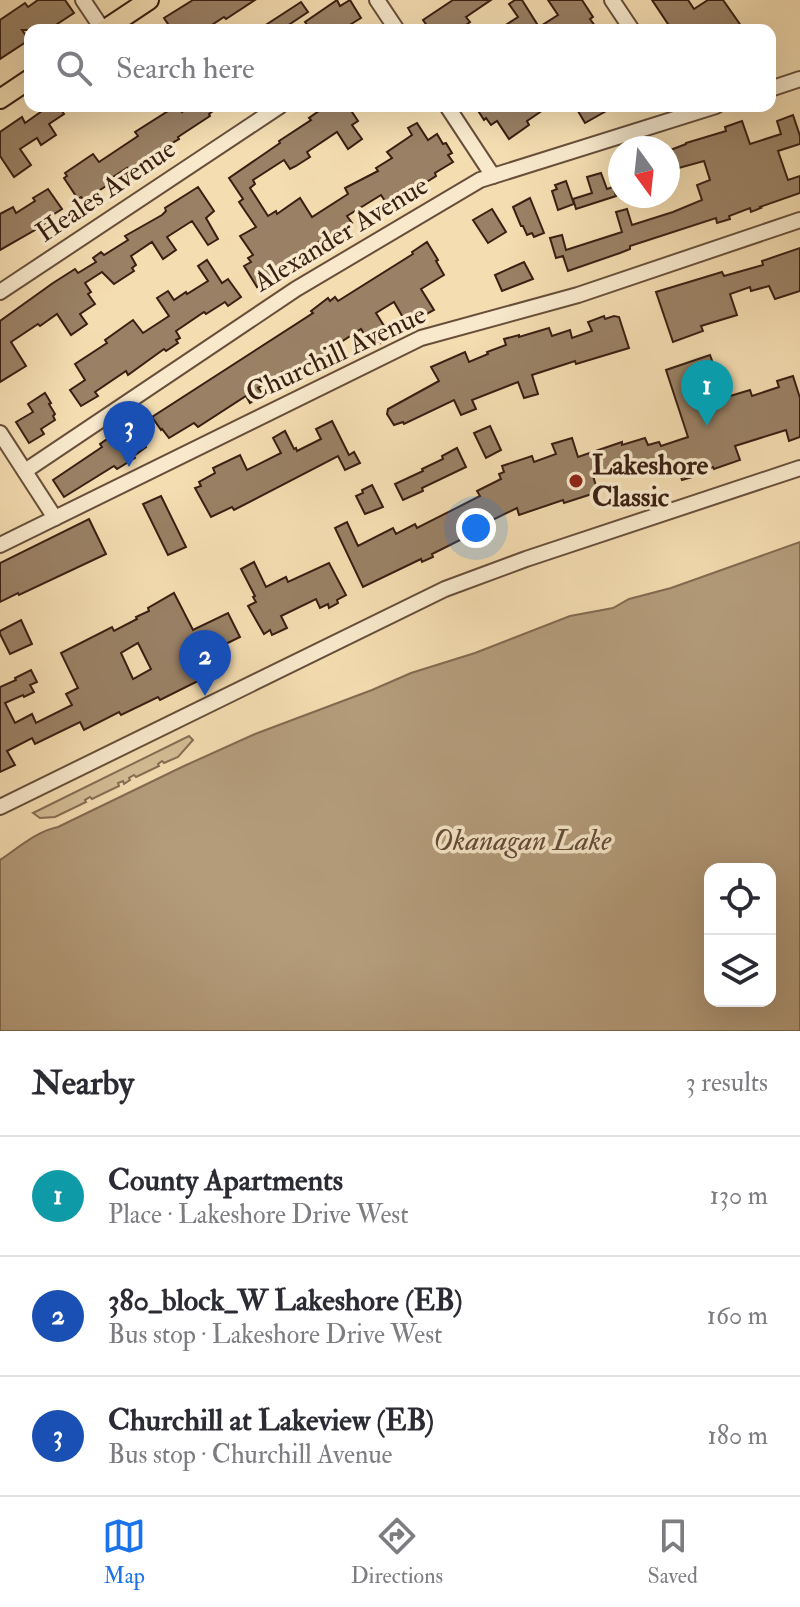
<!DOCTYPE html>
<meta charset="utf-8">
<style>
:root{--surface:#fff;--page:#f2f2f3;--text:#2b2b33;--muted:#7c7c81;--line:#e1e1e2;--accent:#1a73e8}
body{margin:0;font-family:"IM FELL Double Pica",serif;background:var(--page);color:var(--text)}
.controls{position:absolute;right:24px;bottom:24px;display:grid;overflow:hidden;border-radius:16px;box-shadow:0 8px 32px #0002}
.controls button{width:72px;height:72px;display:grid;place-items:center;padding:0;border:0;border-bottom:2px solid var(--line);background:var(--surface);color:var(--text);font:40px sans-serif}
.compass{position:absolute;left:608px;top:136px;width:72px;height:72px;border-radius:50%;background:var(--surface);box-shadow:0 8px 32px #0002;rotate:165deg}
.you{position:absolute;left:476px;top:528px;width:28px;height:28px;margin:-20px;border:6px solid #fff;border-radius:50%;background:#1a73e8;box-shadow:0 0 0 12px #1a73e833}
.badge{display:grid;place-items:center;width:52px;height:52px;border-radius:50%;background:var(--accent);color:#fff;font-size:26px;font-weight:700}
.pin{position:absolute;translate:-50% -66px;filter:drop-shadow(0 2px 4px #0008)}
.pin::after{content:'';position:absolute;top:42px;width:28px;height:24px;background:inherit;clip-path:polygon(0 0,100% 0,50% 100%)}
.list{margin:0;padding:0;list-style:none}
h2{display:flex;justify-content:space-between;align-items:center;height:104px;margin:0;padding:0 32px;font-size:34px}
h2 small{font-size:26px;font-weight:400;color:var(--muted)}
.list li{display:grid;grid-template-columns:52px 1fr auto;gap:24px;align-items:center;box-sizing:border-box;height:120px;padding:0 32px;border-top:2px solid var(--line)}
.list b{display:block;font-size:30px;white-space:nowrap}
.list p{margin:0;font-size:26px;white-space:nowrap;color:var(--muted)}
.list em{font-size:26px;font-style:normal;color:var(--muted)}
.icon{flex:none;width:44px;height:44px;fill:none;stroke:currentColor;stroke-width:2;stroke-linecap:round;stroke-linejoin:round}
.map{position:relative;flex:none;width:800px;height:1031px;overflow:hidden}
.search{position:absolute;background:var(--surface);box-shadow:0 8px 32px #0002;left:24px;right:24px;top:24px;height:88px;display:flex;align-items:center;gap:20px;box-sizing:border-box;padding:0 28px;border-radius:16px;color:var(--muted);font-size:30px}
.sheet{height:464px;background:var(--surface)}
nav{display:flex;justify-content:space-around;align-items:center;box-sizing:border-box;height:112px;border-top:2px solid var(--line);background:var(--surface);font-size:22px;color:var(--muted)}
nav a{display:grid;justify-items:center;gap:4px}
nav .on{color:var(--accent)}
.map>svg:first-child{display:block}
.green{fill:#d4bd96;stroke:#866e54;stroke-width:2}
.water{fill:#b49c7b;stroke:#836a51;stroke-width:2;fill-rule:evenodd}
.building{fill:#9a8165;stroke:#391e12;stroke-width:2;fill-rule:evenodd}
.lines{fill:none;stroke-linecap:round;stroke-linejoin:round}
.minor-casing{stroke:#684e3a;stroke-width:18}
.major-casing{stroke:#391e12;stroke-width:22}
.minor{stroke:#f8e9cc;stroke-width:14}
.major{stroke:#f4ddb1;stroke-width:18}
.poi-dot{fill:#8f2418;stroke:#f8e9cc;stroke-width:3}
.labels{text-anchor:middle;dominant-baseline:central;stroke-width:7;stroke-linejoin:round;paint-order:stroke}
.street-label{font-size:28px;fill:#391e12;stroke:#f8e9cc}
.poi-label{font-size:28px;font-weight:bold;fill:#391e12;stroke:#f8e9cc;text-anchor:start}
.water-label{font-size:30px;font-style:italic;fill:#644a37;stroke:#f8e9cc}
</style>
<div class="map">
<svg width="800" height="1031" viewBox="0 0 800 1031">
<rect width="100%" height="100%" fill="#f4ddb1"/>
<filter id="stains"><feTurbulence type="fractalNoise" baseFrequency=".0025" numOctaves="4"/><feColorMatrix values="0 0 0 0 .2 0 0 0 0 .09 0 0 0 0 .02 0 0 0 .5 -.17"/></filter>
<radialGradient id="worn" r=".72"><stop offset=".6" stop-color="#630" stop-opacity="0"/><stop offset="1" stop-color="#630" stop-opacity=".3"/></radialGradient>
<!-- green -->
<path class="green" d="M 189,736 L 193,740 L 178,757 L 164,763 L 162,761 L 158,764 L 159,766 L 136,777 L 134,775 L 129,778 L 130,780 L 124,784 L 123,781 L 118,783 L 119,786 L 92,799 L 90,797 L 85,800 L 86,802 L 55,817 L 40,818 L 33,813 Z"/>
<!-- water -->
<path class="water" d="M 800,542 L 800,1031 L 0,1031 L 0,860 C 18,848 37,831 58,827 L 184,766 L 255,734 L 372,690 L 411,673 L 475,653 L 570,616 L 613,608 L 629,599 L 671,588 ZM 710,869 L 770,869 L 770,1001 L 710,1001 Z"/>
<!-- building -->
<g class="building">
<path d="M 38,0 L 65,0 L 74,13 L 48,30 L 22,30 L 29,40 L 0,59 L 0,20 L 25,3 L 28,7 Z"/>
<path d="M 193,0 L 255,0 L 226,19 L 224,17 L 204,30 L 172,30 L 164,18 Z"/>
<path d="M 337,0 L 340,6 L 350,0 L 361,18 L 343,29 L 341,26 L 335,30 L 311,30 L 305,22 Z"/>
<path d="M 453,0 L 491,0 L 466,17 L 470,22 L 459,30 L 430,30 L 423,20 Z"/>
<path d="M 515,0 L 522,0 L 539,27 L 558,15 L 548,0 L 582,0 L 593,17 L 590,19 L 598,30 L 498,30 L 518,17 L 509,4 Z"/>
<path d="M 652,0 L 688,0 L 694,9 L 708,0 L 723,0 L 744,30 L 672,30 Z"/>
<path d="M 301,2 L 308,12 L 281,30 L 258,30 Z"/>
<path d="M 39,106 L 58,106 L 64,114 L 49,124 L 56,135 L 41,145 L 37,138 L 20,149 L 31,165 L 14,177 L 0,156 L 0,132 L 22,117 L 25,123 L 42,111 Z"/>
<path d="M 164,106 L 178,106 L 182,112 L 191,106 L 220,106 L 209,114 L 210,116 L 178,137 L 179,139 L 167,146 L 166,145 L 129,172 L 127,168 L 110,179 L 112,182 L 88,198 L 84,200 L 81,197 L 78,199 L 64,178 L 67,176 L 65,173 L 93,154 L 99,162 L 138,136 L 135,132 L 168,111 Z"/>
<path d="M 326,106 L 348,106 L 358,121 L 352,125 L 362,139 L 348,149 L 337,132 L 307,152 L 310,157 L 296,166 L 290,169 L 284,160 L 253,180 L 255,184 L 250,188 L 268,216 L 276,211 L 277,214 L 300,198 L 312,217 L 348,194 L 345,188 L 378,171 L 376,168 L 392,158 L 387,152 L 412,135 L 408,128 L 417,123 L 428,140 L 437,134 L 443,144 L 446,143 L 452,153 L 448,155 L 453,162 L 435,173 L 436,176 L 425,183 L 425,182 L 392,203 L 391,201 L 387,204 L 381,195 L 347,216 L 352,223 L 338,231 L 337,230 L 270,274 L 272,277 L 257,287 L 244,266 L 251,262 L 248,258 L 253,255 L 240,236 L 256,227 L 239,202 L 243,199 L 229,178 L 280,143 L 279,141 L 311,120 L 309,118 Z"/>
<path d="M 475,106 L 549,106 L 527,121 L 529,125 L 509,139 L 497,121 L 491,125 L 486,118 L 484,120 Z"/>
<path d="M 575,106 L 615,106 L 585,123 Z"/>
<path d="M 793,115 L 800,136 L 800,144 L 778,151 L 788,180 L 800,176 L 800,193 L 760,207 L 761,208 L 751,212 L 750,208 L 729,216 L 730,219 L 717,223 L 716,218 L 630,246 L 630,249 L 620,253 L 568,271 L 563,256 L 556,258 L 550,238 L 562,235 L 566,250 L 622,232 L 616,212 L 627,209 L 632,225 L 673,212 L 702,200 L 697,185 L 710,180 L 704,161 L 668,171 L 668,151 L 686,144 L 686,143 L 726,131 L 725,127 L 742,121 L 750,144 L 781,134 L 777,121 Z"/>
<path d="M 601,173 L 607,189 L 613,187 L 616,196 L 576,209 L 573,199 L 592,193 L 587,177 Z"/>
<path d="M 566,181 L 574,204 L 558,210 L 552,191 L 557,189 L 555,185 Z"/>
<path d="M 198,187 L 214,211 L 206,218 L 218,239 L 208,245 L 192,221 L 167,237 L 176,250 L 163,259 L 152,242 L 131,256 L 136,265 L 132,268 L 134,271 L 114,284 L 102,272 L 85,283 L 91,292 L 88,294 L 95,304 L 80,314 L 87,324 L 71,335 L 57,314 L 40,326 L 38,324 L 11,342 L 26,366 L 0,382 L 0,321 L 53,283 L 75,269 L 78,273 L 96,262 L 93,258 L 101,252 L 104,255 L 128,240 L 125,236 L 162,215 L 166,211 L 165,208 Z"/>
<path d="M 48,189 L 62,209 L 51,216 L 51,217 L 42,226 L 0,250 L 0,214 L 13,207 L 16,213 L 35,201 L 33,198 Z"/>
<path d="M 530,198 L 544,233 L 534,237 L 532,233 L 527,235 L 523,226 L 521,226 L 513,207 Z"/>
<path d="M 492,209 L 506,232 L 488,243 L 473,220 Z"/>
<path d="M 427,242 L 438,260 L 436,261 L 444,275 L 421,289 L 434,310 L 423,316 L 421,312 L 405,321 L 394,302 L 376,313 L 391,337 L 381,343 L 380,341 L 372,347 L 361,329 L 332,348 L 335,353 L 324,361 L 321,357 L 291,378 L 284,371 L 258,388 L 263,394 L 250,403 L 246,396 L 198,427 L 194,423 L 169,438 L 162,429 L 161,430 L 152,417 L 313,313 L 311,311 L 328,298 L 330,301 L 335,297 L 338,301 L 413,254 L 412,252 Z"/>
<path d="M 800,248 L 800,291 L 775,299 L 769,286 L 751,291 L 750,287 L 730,294 L 737,315 L 701,326 L 703,331 L 673,342 L 656,292 L 722,272 L 724,276 L 763,265 L 762,261 Z"/>
<path d="M 207,260 L 222,283 L 228,279 L 241,297 L 228,306 L 225,302 L 206,314 L 204,312 L 176,331 L 180,338 L 176,340 L 178,343 L 166,351 L 164,349 L 128,375 L 126,371 L 95,392 L 98,396 L 81,406 L 70,390 L 85,380 L 75,364 L 107,343 L 105,340 L 133,320 L 143,333 L 169,316 L 157,298 L 168,291 L 174,300 L 186,292 L 187,294 L 208,281 L 198,266 Z"/>
<path d="M 524,262 L 533,279 L 502,291 L 495,275 Z"/>
<path d="M 604,316 L 605,319 L 614,316 L 619,317 L 629,348 L 576,364 L 575,361 L 532,375 L 538,394 L 524,398 L 518,382 L 472,400 L 476,409 L 461,415 L 454,400 L 404,424 L 403,422 L 394,425 L 387,414 L 388,409 L 439,381 L 431,367 L 465,352 L 469,362 L 488,354 L 487,352 L 506,345 L 504,339 L 519,335 L 519,337 L 549,328 L 552,336 L 570,330 L 572,338 L 592,331 L 588,322 Z"/>
<path d="M 710,355 L 714,366 L 709,367 L 720,399 L 750,390 L 752,396 L 779,387 L 777,381 L 793,376 L 800,398 L 800,437 L 789,441 L 786,430 L 735,446 L 740,460 L 714,469 L 713,467 L 691,474 L 692,477 L 682,480 L 676,461 L 638,473 L 634,460 L 593,476 L 598,492 L 564,503 L 563,500 L 519,515 L 517,508 L 474,529 L 476,532 L 432,554 L 433,557 L 422,562 L 421,559 L 363,587 L 335,528 L 347,522 L 358,546 L 393,528 L 396,534 L 415,524 L 417,528 L 480,496 L 477,491 L 501,479 L 499,474 L 504,472 L 502,466 L 532,456 L 534,462 L 556,454 L 552,444 L 572,438 L 578,457 L 622,442 L 622,445 L 645,438 L 648,445 L 659,442 L 661,446 L 688,437 L 666,370 Z"/>
<path d="M 45,393 L 51,403 L 49,404 L 55,414 L 53,416 L 55,420 L 41,429 L 44,434 L 29,443 L 16,422 L 33,412 L 28,404 Z"/>
<path d="M 332,421 L 349,455 L 354,452 L 360,463 L 345,470 L 338,456 L 234,510 L 232,507 L 211,517 L 195,488 L 201,486 L 199,482 L 215,473 L 213,468 L 240,455 L 247,470 L 281,453 L 273,438 L 285,431 L 294,449 L 296,448 L 297,451 L 321,439 L 316,429 Z"/>
<path d="M 490,426 L 501,450 L 486,458 L 474,433 Z"/>
<path d="M 134,429 L 146,447 L 134,456 L 135,458 L 117,469 L 114,466 L 64,497 L 53,480 L 102,447 L 100,444 L 120,430 L 122,434 Z"/>
<path d="M 457,448 L 466,467 L 422,488 L 423,491 L 403,500 L 395,484 L 423,471 L 422,469 L 443,459 L 442,456 Z"/>
<path d="M 372,485 L 383,507 L 365,514 L 356,496 L 363,493 L 362,490 Z"/>
<path d="M 161,496 L 186,547 L 168,555 L 143,504 Z"/>
<path d="M 89,519 L 106,554 L 19,595 L 18,593 L 0,602 L 0,563 Z"/>
<path d="M 254,562 L 266,587 L 286,577 L 288,582 L 329,563 L 346,595 L 337,600 L 338,603 L 329,608 L 328,604 L 320,608 L 316,599 L 281,616 L 287,628 L 272,635 L 270,630 L 264,634 L 248,606 L 256,602 L 253,597 L 255,596 L 241,569 Z"/>
<path d="M 174,593 L 193,630 L 228,613 L 240,637 L 207,653 L 216,672 L 160,700 L 158,697 L 121,715 L 119,712 L 84,730 L 80,722 L 35,744 L 32,738 L 7,751 L 15,765 L 0,772 L 0,687 L 16,680 L 15,678 L 31,670 L 37,682 L 30,685 L 34,692 L 24,697 L 23,695 L 5,703 L 15,723 L 32,714 L 36,723 L 72,705 L 66,694 L 78,688 L 61,653 L 112,627 L 114,631 L 137,619 L 136,617 L 149,611 L 148,608 ZM 138,643 L 151,669 L 133,679 L 121,653 Z"/>
<path d="M 21,620 L 32,644 L 10,654 L 0,634 L 0,631 Z"/>
</g>
<g class="lines">
<defs>
<g id="minor">
<path d="M 83,0 L 103,30"/>
<path d="M 377,0 L 397,30"/>
<path d="M 612,0 L 632,30"/>
<path d="M 770,89 L 800,79"/>
<path d="M 447,106 L 493,176"/>
<path d="M 0,292 L 280,106"/>
<path d="M 0,433 L 55,518"/>
<path d="M 25,471 L 296,289 L 480,180 L 716,106"/>
<path d="M 0,545 L 421,338 L 578,295 L 800,220"/>
<path d="M 0,807 L 445,589 L 526,559 L 800,468"/>
</g>
<g id="major">
<path d="M 104,30 L 149,0"/>
<path d="M 0,99 L 30,79"/>
</g>
</defs>
<!-- minor casing -->
<use href="#minor" class="minor-casing"/>
<!-- major casing -->
<use href="#major" class="major-casing"/>
<!-- minor -->
<use href="#minor" class="minor"/>
<!-- major -->
<use href="#major" class="major"/>
</g>
<!-- markers -->
<circle class="poi-dot" cx="576" cy="481" r="8"/>
<g class="labels">
<!-- street labels -->
<g class="street-label">
<text transform="translate(106 191) rotate(-34)">Heales Avenue</text>
<text transform="translate(341 234) rotate(-31)">Alexander Avenue</text>
<text transform="translate(336 354) rotate(-25)">Churchill Avenue</text>
</g>
<!-- poi labels -->
<g class="poi-label">
<text x="592" y="465">Lakeshore<tspan x="592" dy="32">Classic</tspan></text>
</g>
<!-- water labels -->
<g class="water-label">
<text x="522" y="840">Okanagan Lake</text>
</g>
</g>
<rect width="100%" height="100%" filter="url(#stains)"/>
<rect width="100%" height="100%" fill="url(#worn)"/>
</svg>
<div class="controls">
<button><svg class="icon" aria-label="locate" viewBox="0 0 24 24"><circle cx="12" cy="12" r="6"/><path d="M12 2v4M12 18v4M2 12h4M18 12h4"/></svg></button>
<button><svg class="icon" aria-label="layers" viewBox="0 0 24 24"><path d="M12 4l9 5-9 5-9-5zM3 14l9 5 9-5"/></svg></button>
</div>
<svg class="compass" viewBox="-18 -18 36 36"><path d="M0-13l5 13h-10z" fill="#e53935"/><path d="M0 13l5-13h-10z" fill="#7c7c81"/></svg>
<div class="you"></div>
<div class="pin badge" style="left:707px;top:426px;background:#0f9aa8">1</div>
<div class="pin badge" style="left:205px;top:696px;background:#1a4fb4">2</div>
<div class="pin badge" style="left:129px;top:467px;background:#1a4fb4">3</div>
<div class="search"><svg class="icon" aria-label="search" viewBox="0 0 24 24"><circle cx="10" cy="10" r="6"/><path d="M15 15l6 6"/></svg>Search here</div>
</div>
<section class="sheet">
<h2>Nearby<small>3 results</small></h2>
<ul class="list">
<li><span class="badge" style="background:#0f9aa8">1</span><div><b>County Apartments</b><p>Place · Lakeshore Drive West</p></div><em>130 m</em></li>
<li><span class="badge" style="background:#1a4fb4">2</span><div><b>380_block_W Lakeshore (EB)</b><p>Bus stop · Lakeshore Drive West</p></div><em>160 m</em></li>
<li><span class="badge" style="background:#1a4fb4">3</span><div><b>Churchill at Lakeview (EB)</b><p>Bus stop · Churchill Avenue</p></div><em>180 m</em></li>
</ul>
</section>
<nav>
<a class="on"><svg class="icon" aria-label="map" viewBox="0 0 24 24"><path d="M3 6l6-2 6 2 6-2v14l-6 2-6-2-6 2zM9 4v14M15 6v14"/></svg>Map</a>
<a><svg class="icon" aria-label="directions" viewBox="0 0 24 24"><path d="M12 3l9 9-9 9-9-9zM9 14v-3h6M13 9l2 2-2 2"/></svg>Directions</a>
<a><svg class="icon" aria-label="saved" viewBox="0 0 24 24"><path d="M7 4h10v16l-5-4-5 4z"/></svg>Saved</a>
</nav>
